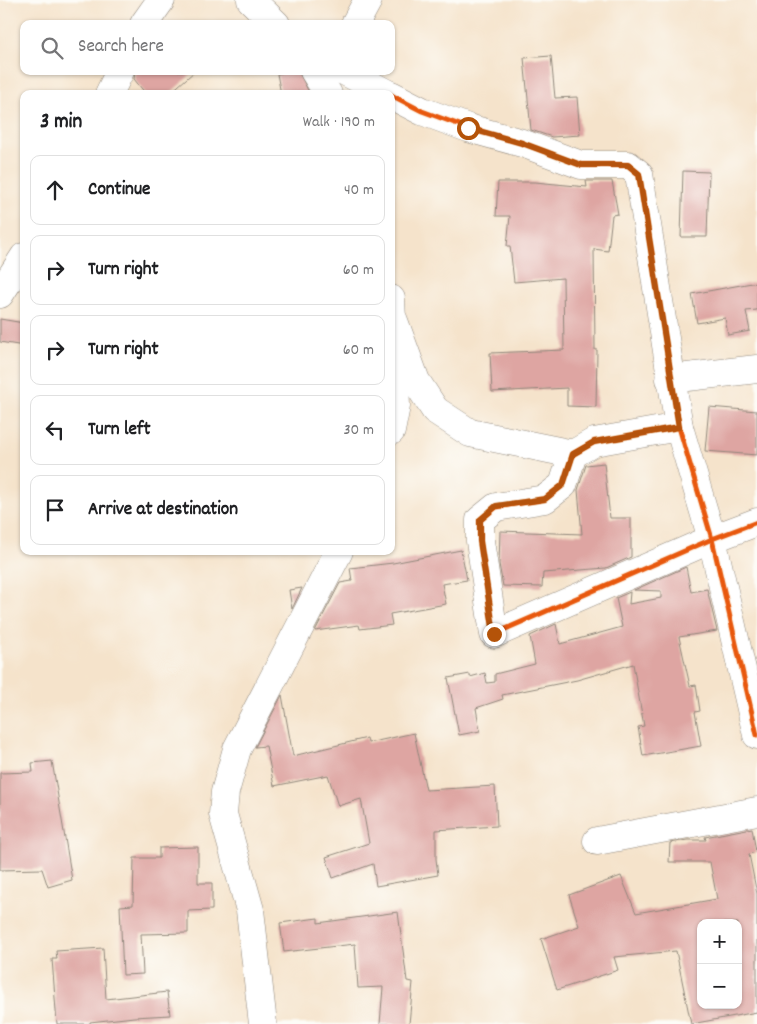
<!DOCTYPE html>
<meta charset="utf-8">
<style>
:root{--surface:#fff;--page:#f6f6f6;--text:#202124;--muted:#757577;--line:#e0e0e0}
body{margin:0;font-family:Dekko,sans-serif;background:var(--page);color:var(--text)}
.controls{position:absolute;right:15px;bottom:15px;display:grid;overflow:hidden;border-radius:10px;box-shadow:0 1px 4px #0004}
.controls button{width:45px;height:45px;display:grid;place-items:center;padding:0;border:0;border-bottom:1px solid var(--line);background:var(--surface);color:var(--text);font:25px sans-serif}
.stop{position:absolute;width:15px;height:15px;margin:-11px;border:4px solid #b45309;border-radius:50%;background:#fff}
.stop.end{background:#b45309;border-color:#fff;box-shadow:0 1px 5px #0008}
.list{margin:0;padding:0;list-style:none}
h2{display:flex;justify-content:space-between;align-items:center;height:65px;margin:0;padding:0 20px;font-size:21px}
h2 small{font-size:16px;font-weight:400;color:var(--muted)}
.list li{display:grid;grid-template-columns:32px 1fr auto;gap:15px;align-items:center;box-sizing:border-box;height:70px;margin:0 10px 10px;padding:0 10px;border:1px solid var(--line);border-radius:10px}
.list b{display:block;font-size:19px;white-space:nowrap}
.list em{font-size:16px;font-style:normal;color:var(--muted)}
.icon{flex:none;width:28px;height:28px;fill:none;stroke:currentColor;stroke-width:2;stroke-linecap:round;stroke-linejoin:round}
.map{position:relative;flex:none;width:757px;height:1024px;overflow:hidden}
.search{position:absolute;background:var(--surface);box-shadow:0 1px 4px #0004;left:20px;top:20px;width:375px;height:55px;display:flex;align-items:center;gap:12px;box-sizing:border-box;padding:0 18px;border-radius:10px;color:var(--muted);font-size:19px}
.panel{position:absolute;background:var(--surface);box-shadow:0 1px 4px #0004;left:20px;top:90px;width:375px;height:465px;border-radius:10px}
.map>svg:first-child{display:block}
.building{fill:#dea5a2;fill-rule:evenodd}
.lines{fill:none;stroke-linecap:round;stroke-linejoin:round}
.minor-casing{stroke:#90877b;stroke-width:29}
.minor{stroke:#fff;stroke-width:28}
.cycleway-casing{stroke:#fdfcf7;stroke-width:8}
.cycleway{stroke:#e8590c;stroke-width:5}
.route{stroke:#b45309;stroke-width:6}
</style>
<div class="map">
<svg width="757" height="1024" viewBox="0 0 757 1024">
<rect width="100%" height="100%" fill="#fdfcf7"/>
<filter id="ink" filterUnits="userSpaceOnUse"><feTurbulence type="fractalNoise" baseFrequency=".02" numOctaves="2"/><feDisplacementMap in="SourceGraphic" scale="10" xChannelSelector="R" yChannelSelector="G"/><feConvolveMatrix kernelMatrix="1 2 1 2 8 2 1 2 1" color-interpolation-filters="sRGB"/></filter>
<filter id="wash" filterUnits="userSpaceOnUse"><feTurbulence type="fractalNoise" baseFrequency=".0096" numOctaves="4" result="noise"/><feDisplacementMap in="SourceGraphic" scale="20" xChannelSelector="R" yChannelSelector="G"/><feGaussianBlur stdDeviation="1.12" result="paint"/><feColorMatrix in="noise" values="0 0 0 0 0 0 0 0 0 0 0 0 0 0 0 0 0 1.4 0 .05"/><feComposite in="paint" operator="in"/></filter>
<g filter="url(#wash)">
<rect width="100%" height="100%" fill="#f5e3cb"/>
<g id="blocks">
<!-- building -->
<g class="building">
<path d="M 551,56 L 555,98 L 577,97 L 580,135 L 552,137 L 531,130 L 524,58 Z"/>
<path d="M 135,71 L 195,71 L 169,94 L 146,94 L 134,79 Z"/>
<path d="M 289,71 L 298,71 L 310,94 L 281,94 L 277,74 Z"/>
<path d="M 683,171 L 709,172 L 707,237 L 681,237 Z"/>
<path d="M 586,181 L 612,181 L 618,214 L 612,215 L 608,251 L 594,249 L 595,350 L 597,350 L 596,407 L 567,406 L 567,388 L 492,392 L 490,353 L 564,350 L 563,278 L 514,282 L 510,246 L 507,246 L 510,216 L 496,216 L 498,182 L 535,182 L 587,187 Z"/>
<path d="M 757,282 L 757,310 L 746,311 L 750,331 L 728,335 L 725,318 L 697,323 L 692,294 Z"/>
<path d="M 0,319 L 24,323 L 24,346 L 0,342 Z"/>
<path d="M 709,407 L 757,411 L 757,455 L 705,451 Z"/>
<path d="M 604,463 L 610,518 L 631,518 L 631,557 L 606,568 L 543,573 L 542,587 L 503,586 L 499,564 L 500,531 L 582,534 L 578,490 L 586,465 Z"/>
<path d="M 461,550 L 467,580 L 442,584 L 446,604 L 390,614 L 392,625 L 360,629 L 359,625 L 315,631 L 340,583 L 352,581 L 350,568 L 393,563 Z"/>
<path d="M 686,567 L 691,592 L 707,589 L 717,631 L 679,637 L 690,686 L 696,685 L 700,711 L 695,712 L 701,746 L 643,756 L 638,727 L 644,726 L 633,664 L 577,680 L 502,695 L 503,699 L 476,708 L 480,731 L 459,735 L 448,678 L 470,674 L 470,677 L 485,673 L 487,683 L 495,682 L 495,674 L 535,664 L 530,636 L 556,624 L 560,644 L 622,627 L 616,598 L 630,592 L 629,604 L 661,598 L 661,591 L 634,590 Z"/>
<path d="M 302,588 L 292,609 L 289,590 Z"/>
<path d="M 282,695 L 293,756 L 367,738 L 368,743 L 414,733 L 426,790 L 495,786 L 497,826 L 436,830 L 436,859 L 438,875 L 376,886 L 373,864 L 333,878 L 326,857 L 369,843 L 361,799 L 338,806 L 328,775 L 274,786 L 266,746 L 255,747 Z"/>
<path d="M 52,761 L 72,880 L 48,887 L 42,869 L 0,870 L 0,773 L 33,772 L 32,763 Z"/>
<path d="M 752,828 L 756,852 L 749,854 L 757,894 L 757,1012 L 691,1024 L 676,951 L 614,957 L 618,970 L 557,990 L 541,939 L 579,926 L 569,895 L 621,876 L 636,913 L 717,899 L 710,862 L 669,862 L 670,843 L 687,840 L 706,840 L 705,837 ZM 701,923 L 738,923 L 738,1005 L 701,1005 Z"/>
<path d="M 198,847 L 198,883 L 212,883 L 212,910 L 188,911 L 188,933 L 141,934 L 143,974 L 123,975 L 120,906 L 133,905 L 134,858 L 159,858 L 159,848 Z"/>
<path d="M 398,912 L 407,981 L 413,982 L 409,1024 L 380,1024 L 383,987 L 358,988 L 355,944 L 284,952 L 280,923 L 318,918 L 318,923 Z"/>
<path d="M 103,948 L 106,999 L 167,992 L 170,1015 L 134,1017 L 90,1022 L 90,1024 L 57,1024 L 52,959 L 57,959 L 56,951 Z"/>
</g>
</g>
</g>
<g filter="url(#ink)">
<use href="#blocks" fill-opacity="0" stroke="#90877b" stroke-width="1"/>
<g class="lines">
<defs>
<g id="minor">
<path d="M 251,0 L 276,24"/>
<path d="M 144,24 L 161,0"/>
<path d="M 355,24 L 368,0"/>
<path d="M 314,71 L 328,94"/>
<path d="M 344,71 L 388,94"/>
<path d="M 109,94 L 120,71"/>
<path d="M 391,95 L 422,111 L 468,128 L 522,143 L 581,165 L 628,165 L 639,174 L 679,427 L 712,539 L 757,735"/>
<path d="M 0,294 L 24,257"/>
<path d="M 391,299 L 396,406 L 391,431"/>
<path d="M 394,321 L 416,381 L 435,410 L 470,433 L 573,454"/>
<path d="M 670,379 L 757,369"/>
<path d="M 679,427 L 594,442 L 573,454 L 563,485 L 545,499 L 496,507 L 480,520 L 480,541 L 494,634 L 712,539 L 757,522"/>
<path d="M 597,841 L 757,811"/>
<path d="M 263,1024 L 250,910 L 223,814 L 225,792 L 237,749 L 339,551"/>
</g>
</defs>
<!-- minor casing -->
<use href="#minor" class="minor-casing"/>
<!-- minor -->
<use href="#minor" class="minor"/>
<defs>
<g id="cycleway">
<path d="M 391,95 L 422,111 L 468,128 L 522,143 L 581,165 L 628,165 L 639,174 L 679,427 L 712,539 L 757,735"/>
<path d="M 679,427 L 594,442 L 573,454 L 563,485 L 545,499 L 496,507 L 480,520 L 480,541 L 494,634 L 712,539 L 757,522"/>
</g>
</defs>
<!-- cycleway casing -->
<use href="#cycleway" class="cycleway-casing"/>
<!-- cycleway -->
<use href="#cycleway" class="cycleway"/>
</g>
</g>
<g class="lines" filter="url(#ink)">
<!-- route -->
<path class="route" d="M 468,128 L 522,143 L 581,165 L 628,165 L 639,174 L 679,427 L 594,442 L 573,454 L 563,485 L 545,499 L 496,506 L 480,520 L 480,541 L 494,634"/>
</g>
</svg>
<div class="controls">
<button>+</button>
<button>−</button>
</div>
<div class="stop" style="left:468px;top:128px"></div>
<div class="stop end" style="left:494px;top:634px"></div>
<div class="search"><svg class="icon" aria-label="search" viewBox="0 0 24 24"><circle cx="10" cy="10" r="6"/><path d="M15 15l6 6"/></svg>Search here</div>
<section class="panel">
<h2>3 min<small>Walk · 190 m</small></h2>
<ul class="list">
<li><svg class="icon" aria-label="ahead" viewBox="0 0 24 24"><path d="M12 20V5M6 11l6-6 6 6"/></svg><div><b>Continue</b></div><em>40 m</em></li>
<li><svg class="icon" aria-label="right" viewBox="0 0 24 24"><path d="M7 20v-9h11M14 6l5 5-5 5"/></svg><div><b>Turn right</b></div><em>60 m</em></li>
<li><svg class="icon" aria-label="right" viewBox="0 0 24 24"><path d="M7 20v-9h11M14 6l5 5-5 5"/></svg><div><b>Turn right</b></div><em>60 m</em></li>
<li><svg class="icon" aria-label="left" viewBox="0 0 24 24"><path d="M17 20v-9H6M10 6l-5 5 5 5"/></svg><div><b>Turn left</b></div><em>30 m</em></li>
<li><svg class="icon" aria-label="arrive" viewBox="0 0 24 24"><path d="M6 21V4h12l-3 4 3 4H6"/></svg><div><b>Arrive at destination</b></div></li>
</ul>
</section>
</div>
